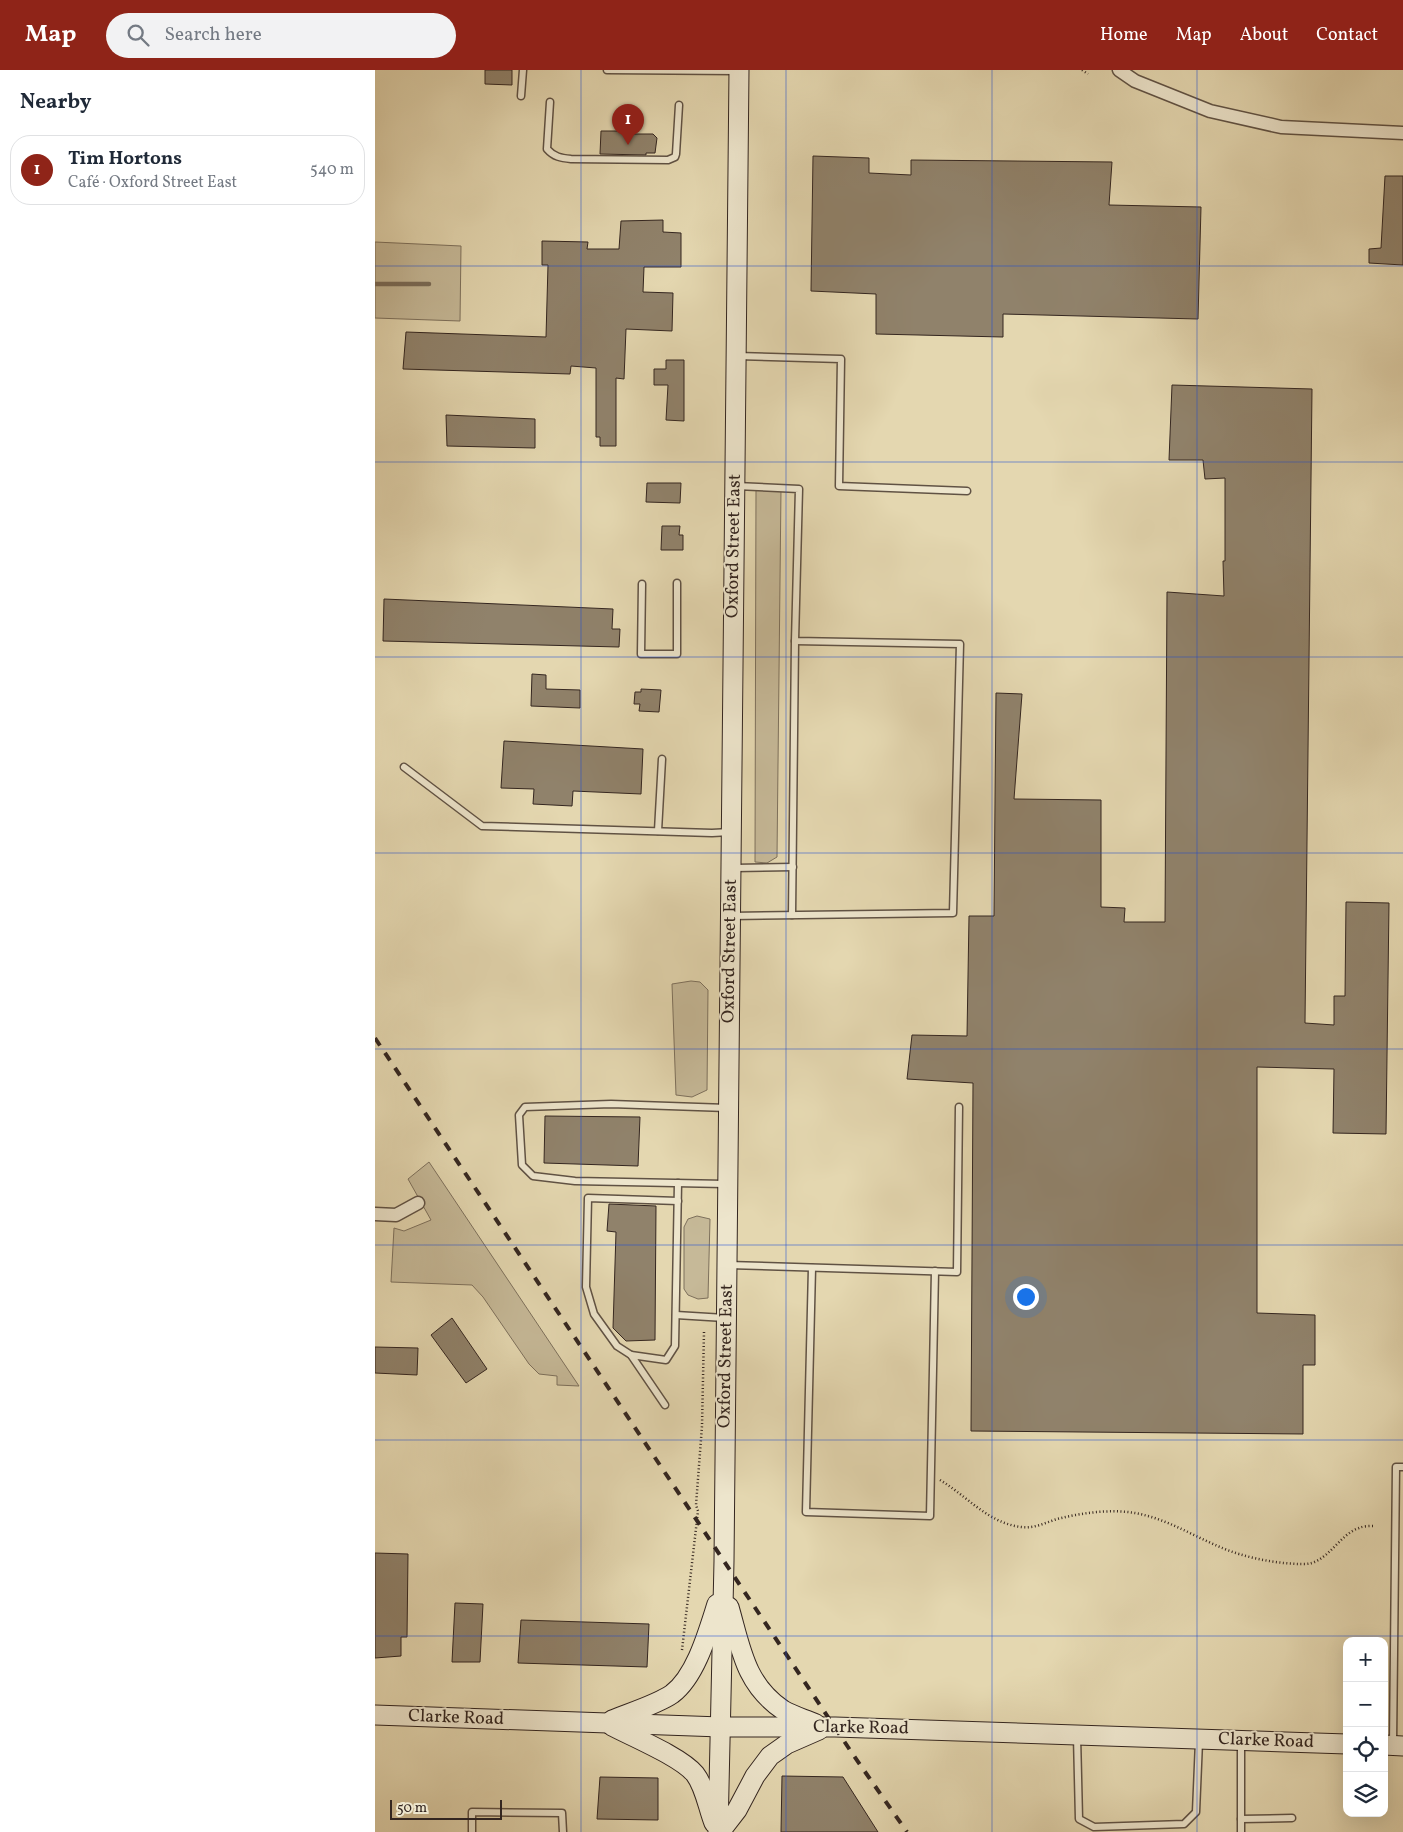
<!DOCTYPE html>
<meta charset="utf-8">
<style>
:root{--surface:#fff;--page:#f2f2f3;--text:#1f2937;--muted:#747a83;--line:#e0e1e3;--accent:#8f2418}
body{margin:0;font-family:Vollkorn,serif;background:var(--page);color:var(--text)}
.controls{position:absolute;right:15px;bottom:15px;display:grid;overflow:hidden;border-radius:10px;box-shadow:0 5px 20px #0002}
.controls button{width:45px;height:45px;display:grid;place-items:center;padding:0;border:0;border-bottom:1px solid var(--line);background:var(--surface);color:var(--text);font:25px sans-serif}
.scale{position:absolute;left:15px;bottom:12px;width:112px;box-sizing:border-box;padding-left:5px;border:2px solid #342620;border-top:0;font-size:14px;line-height:18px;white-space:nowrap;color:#342620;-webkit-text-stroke:4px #ede5cc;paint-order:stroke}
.you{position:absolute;left:650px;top:1226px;width:18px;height:18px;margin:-12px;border:4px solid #fff;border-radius:50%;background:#1a73e8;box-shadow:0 0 0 8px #1a73e833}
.badge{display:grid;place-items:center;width:32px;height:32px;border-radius:50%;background:var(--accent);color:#fff;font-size:16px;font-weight:700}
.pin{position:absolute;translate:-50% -41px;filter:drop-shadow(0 1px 2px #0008)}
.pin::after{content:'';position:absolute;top:26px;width:18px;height:15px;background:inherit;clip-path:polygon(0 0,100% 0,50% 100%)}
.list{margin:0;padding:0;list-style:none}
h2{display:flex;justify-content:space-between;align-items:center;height:65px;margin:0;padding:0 20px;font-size:21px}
h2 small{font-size:16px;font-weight:400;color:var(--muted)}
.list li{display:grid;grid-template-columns:32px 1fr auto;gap:15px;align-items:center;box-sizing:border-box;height:70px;margin:0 10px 10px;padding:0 10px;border:1px solid var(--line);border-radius:20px}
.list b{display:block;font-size:19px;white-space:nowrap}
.list p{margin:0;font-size:16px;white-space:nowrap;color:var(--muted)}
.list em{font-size:16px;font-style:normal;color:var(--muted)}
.icon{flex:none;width:28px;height:28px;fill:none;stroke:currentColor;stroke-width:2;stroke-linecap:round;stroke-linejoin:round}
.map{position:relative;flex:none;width:1028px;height:1762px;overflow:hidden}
header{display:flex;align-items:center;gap:30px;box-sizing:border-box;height:70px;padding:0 25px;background:var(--accent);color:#fff}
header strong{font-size:24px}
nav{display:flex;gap:28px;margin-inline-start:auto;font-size:18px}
.search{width:350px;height:45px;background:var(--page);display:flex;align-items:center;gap:12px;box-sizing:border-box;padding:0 18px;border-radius:28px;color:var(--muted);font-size:19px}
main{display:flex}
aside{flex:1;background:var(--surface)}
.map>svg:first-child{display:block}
.green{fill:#c6b998;stroke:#7d705c}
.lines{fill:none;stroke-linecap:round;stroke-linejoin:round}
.stream{stroke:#7a6c59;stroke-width:4.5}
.building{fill:#90826b;stroke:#342620}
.service-casing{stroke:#605244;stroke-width:9}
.minor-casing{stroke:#605244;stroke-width:15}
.secondary-casing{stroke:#342620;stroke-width:21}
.path{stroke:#342620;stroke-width:2.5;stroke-dasharray:1 2.5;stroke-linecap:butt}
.service{stroke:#ede5cc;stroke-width:6}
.minor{stroke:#ede5cc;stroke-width:12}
.secondary{stroke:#ede5cc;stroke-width:19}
.rail{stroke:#342620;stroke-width:4;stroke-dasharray:9 9;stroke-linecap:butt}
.grid{fill:none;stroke:#1d4ed8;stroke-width:1;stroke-opacity:0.55}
.labels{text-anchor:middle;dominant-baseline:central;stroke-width:4;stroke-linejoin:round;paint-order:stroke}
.street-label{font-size:18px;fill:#342620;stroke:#ede5cc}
</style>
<header>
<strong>Map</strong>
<div class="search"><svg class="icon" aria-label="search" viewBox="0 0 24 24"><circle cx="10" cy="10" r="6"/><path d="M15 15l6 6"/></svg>Search here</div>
<nav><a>Home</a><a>Map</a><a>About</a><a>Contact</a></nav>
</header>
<main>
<aside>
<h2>Nearby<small></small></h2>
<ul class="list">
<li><span class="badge">1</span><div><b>Tim Hortons</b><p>Café · Oxford Street East</p></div><em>540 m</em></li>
</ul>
</aside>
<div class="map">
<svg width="1028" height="1762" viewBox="0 0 1028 1762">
<rect width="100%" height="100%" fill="#e4d7b0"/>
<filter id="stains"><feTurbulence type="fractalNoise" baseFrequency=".004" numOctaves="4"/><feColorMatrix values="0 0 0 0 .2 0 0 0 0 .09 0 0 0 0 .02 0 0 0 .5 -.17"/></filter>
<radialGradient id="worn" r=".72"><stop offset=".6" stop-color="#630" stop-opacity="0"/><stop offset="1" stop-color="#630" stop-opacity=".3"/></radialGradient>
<!-- green -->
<g class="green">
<path d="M 0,172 L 86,176 L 85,251 L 0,248 Z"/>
<path d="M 381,419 L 406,419 L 402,787 L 392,793 L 380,792 Z"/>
<path d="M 316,911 L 325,912 L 333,920 L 332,1020 L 317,1027 L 301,1025 L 297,914 Z"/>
<path d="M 54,1092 L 204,1316 L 182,1315 L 182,1306 L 164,1304 L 154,1294 L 108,1227 L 97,1215 L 16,1212 L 19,1158 L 29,1161 L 56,1150 L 33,1109 Z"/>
<path d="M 322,1146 L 335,1149 L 333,1228 L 323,1229 L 313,1225 L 309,1219 L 309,1157 L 313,1149 Z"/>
</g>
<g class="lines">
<!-- stream -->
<path class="stream" d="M 0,214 L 54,214"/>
</g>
<!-- building -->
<g class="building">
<path d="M 110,0 L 137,0 L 137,15 L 110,14 Z"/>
<path d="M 226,61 L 251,61 L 251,64 L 278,64 L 282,68 L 280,83 L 271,83 L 271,85 L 225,84 Z"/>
<path d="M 438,86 L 494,88 L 494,103 L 536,105 L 536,90 L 737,92 L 734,135 L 826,137 L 823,249 L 628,244 L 628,267 L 501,264 L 501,224 L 436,221 Z"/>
<path d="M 1010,106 L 1028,106 L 1028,195 L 994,193 L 994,179 L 1006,178 Z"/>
<path d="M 288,150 L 288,162 L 306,163 L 306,197 L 269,197 L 268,222 L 298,223 L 297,261 L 251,259 L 249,309 L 241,308 L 241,376 L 225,376 L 225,367 L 221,367 L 221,298 L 196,296 L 195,304 L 28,299 L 31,262 L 171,267 L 173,195 L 167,195 L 167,171 L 213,172 L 212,179 L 244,179 L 246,151 Z"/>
<path d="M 291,290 L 309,290 L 309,351 L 291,350 L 293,315 L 279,315 L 279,299 L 291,299 Z"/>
<path d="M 797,315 L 937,319 L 930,953 L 959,955 L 959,926 L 970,926 L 971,832 L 1014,833 L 1011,1064 L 958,1063 L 959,999 L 882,997 L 882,1243 L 940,1245 L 940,1295 L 928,1295 L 928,1364 L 596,1361 L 598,1013 L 532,1009 L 537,965 L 592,966 L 594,846 L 619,846 L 621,623 L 647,624 L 639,729 L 726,730 L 726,837 L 750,838 L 749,852 L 790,852 L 792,522 L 849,526 L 848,491 L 850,491 L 850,408 L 830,409 L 828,390 L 794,390 Z"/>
<path d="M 71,345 L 160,349 L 160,378 L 72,376 Z"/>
<path d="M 272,413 L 306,413 L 305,433 L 271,432 Z"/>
<path d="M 287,456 L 305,456 L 304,465 L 308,465 L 308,480 L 286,480 Z"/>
<path d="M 9,529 L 238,539 L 237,559 L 245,559 L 244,577 L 8,571 Z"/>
<path d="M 157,604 L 171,605 L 171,619 L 205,620 L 205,638 L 156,636 Z"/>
<path d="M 266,619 L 286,620 L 284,642 L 264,641 L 265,634 L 259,634 L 260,622 L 266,622 Z"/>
<path d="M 129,671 L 268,679 L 266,724 L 198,721 L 197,736 L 158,734 L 159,719 L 126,718 Z"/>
<path d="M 170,1046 L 265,1047 L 263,1096 L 169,1093 Z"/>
<path d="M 234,1134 L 281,1136 L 280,1270 L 251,1271 L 238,1258 L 241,1162 L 232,1161 Z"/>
<path d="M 77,1248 L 112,1299 L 91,1313 L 56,1265 Z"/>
<path d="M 0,1277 L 43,1278 L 42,1305 L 0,1303 Z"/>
<path d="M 0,1483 L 33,1484 L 32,1567 L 26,1567 L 26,1586 L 0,1588 Z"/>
<path d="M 80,1533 L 108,1534 L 105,1592 L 77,1592 Z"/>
<path d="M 146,1550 L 274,1554 L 272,1597 L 143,1593 Z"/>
<path d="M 407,1706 L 468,1707 L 503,1762 L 406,1762 Z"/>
<path d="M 225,1707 L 283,1708 L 283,1750 L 222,1749 Z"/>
</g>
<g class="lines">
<defs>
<g id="service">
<path d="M 232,0 L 362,1"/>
<path d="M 146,26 L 148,0"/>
<path d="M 175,32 L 172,79 C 179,87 186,88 196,89 L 293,90 L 300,87 L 301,84 L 304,35"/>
<path d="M 362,286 L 466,289 L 464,416 L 592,421"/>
<path d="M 267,514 L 266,584 L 302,584 L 302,513"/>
<path d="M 29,697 L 107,756 L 337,763 L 355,762"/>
<path d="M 283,761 L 287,689"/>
<path d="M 359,798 L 418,797"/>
<path d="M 417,845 L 420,571"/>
<path d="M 356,846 L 578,843 L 585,574 L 420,571 L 424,419 L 361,416"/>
<path d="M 350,1114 L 200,1111 L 158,1106 L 147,1095 L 144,1045 L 150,1037 L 236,1034 L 352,1038"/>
<path d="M 353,1195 L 582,1202 L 584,1037"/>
<path d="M 437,1198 L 431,1442 L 555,1446 L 560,1201"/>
<path d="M 301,1245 L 350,1248"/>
<path d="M 256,1285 L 291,1290 L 300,1276 L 303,1113"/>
<path d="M 290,1335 L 256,1285 L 242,1276 L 219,1244 L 211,1217 L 213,1128 L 303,1131"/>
<path d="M 702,1666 L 704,1749 L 719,1757 L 809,1754 L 821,1742 L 824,1671"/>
<path d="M 1018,1674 L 1021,1397 L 1028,1397"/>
<path d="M 866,1749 L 917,1748"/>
<path d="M 97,1762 L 97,1742 L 187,1743 L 188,1762"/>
<path d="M 866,1762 L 866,1672"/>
</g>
<g id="minor">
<path d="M 744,0 L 760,11 L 835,41 L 906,57 L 1028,63"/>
<path d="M 0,1144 L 21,1145 L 43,1133"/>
</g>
<g id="secondary">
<path d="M 354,1537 C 366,1579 370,1614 408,1640 C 418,1646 430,1649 441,1654"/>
<path d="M 0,1645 L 346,1657 L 460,1657 L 972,1674"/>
<path d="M 237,1650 C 254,1643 283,1634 297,1624 C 321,1606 333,1562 342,1534"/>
<path d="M 237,1656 C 258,1667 306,1687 320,1704 C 330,1717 333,1738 339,1753"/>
<path d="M 1009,1675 L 1028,1676"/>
<path d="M 343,1762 L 349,1491 L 364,0"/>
<path d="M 345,1762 L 362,1740 L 380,1706 L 395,1686 L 412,1674 L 444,1660"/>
</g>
</defs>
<!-- service casing -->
<use href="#service" class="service-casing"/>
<!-- minor casing -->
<use href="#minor" class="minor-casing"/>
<!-- secondary casing -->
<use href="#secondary" class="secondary-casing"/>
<!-- path -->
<g class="path">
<path d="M 707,0 L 713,4"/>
<path d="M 565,1410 C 592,1426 613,1453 646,1457 C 661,1459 673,1451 686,1448 C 712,1442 743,1438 769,1445 C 802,1453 831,1474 864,1484 C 884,1490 907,1494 928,1494 C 952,1495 963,1465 984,1458 C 988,1456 994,1456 999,1456"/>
<path d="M 307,1580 L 323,1441 L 321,1435 L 327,1356 L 329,1262"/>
</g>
<!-- service -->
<use href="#service" class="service"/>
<!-- minor -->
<use href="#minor" class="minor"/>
<!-- secondary -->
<use href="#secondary" class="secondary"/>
<!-- rail -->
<path class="rail" d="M 0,968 L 479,1686 L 532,1762"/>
</g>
<!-- grid -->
<path class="grid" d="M 206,0 L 206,1762M 411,0 L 411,1762M 617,0 L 617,1762M 822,0 L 822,1762M 0,196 L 1028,196M 0,392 L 1028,392M 0,587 L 1028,587M 0,783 L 1028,783M 0,979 L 1028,979M 0,1175 L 1028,1175M 0,1370 L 1028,1370M 0,1566 L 1028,1566"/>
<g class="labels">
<!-- street labels -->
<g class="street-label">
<text transform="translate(359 476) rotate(-89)">Oxford Street East</text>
<text transform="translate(355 881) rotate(-89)">Oxford Street East</text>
<text transform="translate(351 1286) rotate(-89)">Oxford Street East</text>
<text transform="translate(81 1648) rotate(2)">Clarke Road</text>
<text transform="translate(486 1658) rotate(1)">Clarke Road</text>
<text transform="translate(891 1671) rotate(2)">Clarke Road</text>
</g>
</g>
<rect width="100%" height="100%" filter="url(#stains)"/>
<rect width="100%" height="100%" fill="url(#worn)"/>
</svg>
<div class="controls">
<button>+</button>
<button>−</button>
<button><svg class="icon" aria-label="locate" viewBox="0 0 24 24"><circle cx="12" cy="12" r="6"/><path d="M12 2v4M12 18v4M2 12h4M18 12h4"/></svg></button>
<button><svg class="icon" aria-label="layers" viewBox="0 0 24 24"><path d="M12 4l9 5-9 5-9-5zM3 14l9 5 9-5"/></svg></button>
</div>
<div class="scale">50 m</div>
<div class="you"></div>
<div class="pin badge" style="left:253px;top:75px">1</div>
</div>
</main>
